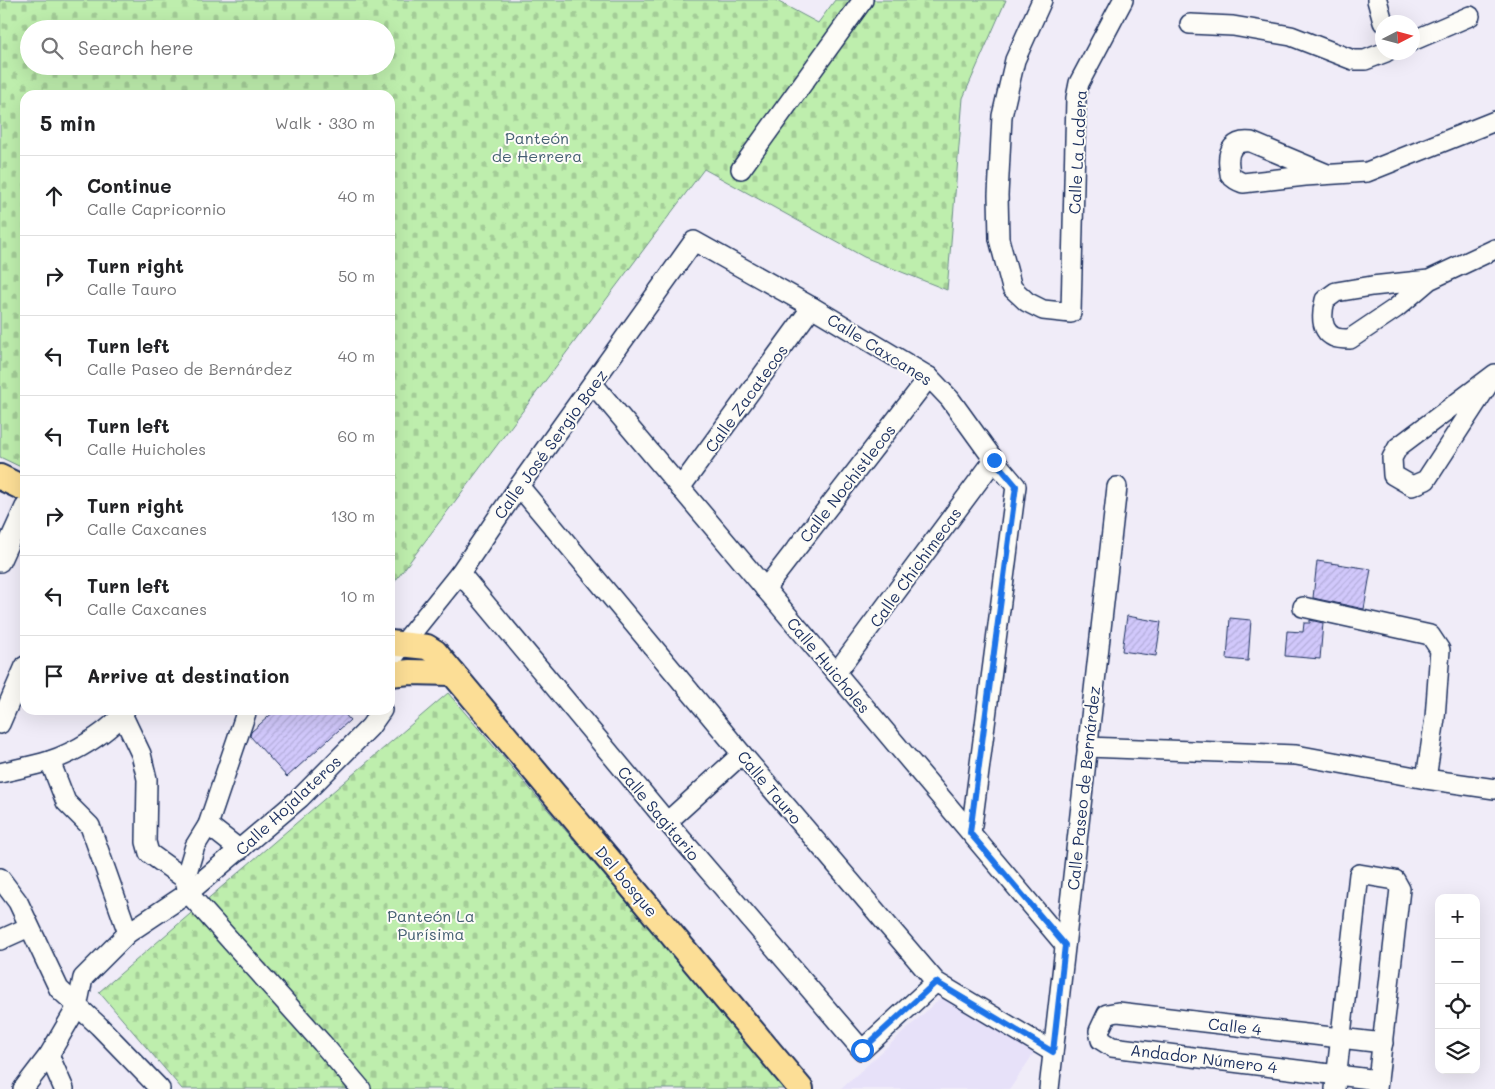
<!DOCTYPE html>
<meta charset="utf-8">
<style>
:root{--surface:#fff;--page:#f6f6f6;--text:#202124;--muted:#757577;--line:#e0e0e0}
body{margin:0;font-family:Mali,sans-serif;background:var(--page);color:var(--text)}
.controls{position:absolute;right:15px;bottom:15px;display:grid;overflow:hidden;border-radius:10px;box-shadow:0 5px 20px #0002}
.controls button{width:45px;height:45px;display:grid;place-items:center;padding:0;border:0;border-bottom:1px solid var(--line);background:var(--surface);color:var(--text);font:25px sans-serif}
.compass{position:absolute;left:1375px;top:15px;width:45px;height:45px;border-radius:50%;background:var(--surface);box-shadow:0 5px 20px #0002;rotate:84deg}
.stop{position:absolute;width:15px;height:15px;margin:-11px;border:4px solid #1a73e8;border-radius:50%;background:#fff}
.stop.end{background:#1a73e8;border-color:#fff;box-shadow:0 1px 5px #0008}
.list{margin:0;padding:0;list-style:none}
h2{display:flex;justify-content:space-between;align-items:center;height:65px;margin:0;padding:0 20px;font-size:21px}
h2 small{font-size:16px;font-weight:400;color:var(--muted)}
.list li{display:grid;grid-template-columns:32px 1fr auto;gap:15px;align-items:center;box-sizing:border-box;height:80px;padding:0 20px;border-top:1px solid var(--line)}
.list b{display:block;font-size:19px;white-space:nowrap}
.list p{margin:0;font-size:16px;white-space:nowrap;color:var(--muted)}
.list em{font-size:16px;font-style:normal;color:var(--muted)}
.icon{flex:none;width:28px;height:28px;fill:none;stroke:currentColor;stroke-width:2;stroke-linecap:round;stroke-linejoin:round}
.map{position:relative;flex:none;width:1495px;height:1089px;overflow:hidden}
.search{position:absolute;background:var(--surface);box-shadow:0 5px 20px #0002;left:20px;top:20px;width:375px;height:55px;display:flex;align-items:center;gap:12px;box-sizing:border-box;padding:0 18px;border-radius:28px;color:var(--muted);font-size:19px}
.panel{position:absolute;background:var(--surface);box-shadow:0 5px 20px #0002;left:20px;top:90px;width:375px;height:625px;border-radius:15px}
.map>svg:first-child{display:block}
.built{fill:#e7e1f9}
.cemetery{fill:url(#cemetery-stones);stroke:#6c8e86;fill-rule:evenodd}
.building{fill:url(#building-hatch);stroke:#1b2f5e}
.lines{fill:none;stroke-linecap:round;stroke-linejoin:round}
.minor-casing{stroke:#1b2f5e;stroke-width:22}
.major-casing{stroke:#1b2f5e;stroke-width:28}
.minor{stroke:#fdfcf7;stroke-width:19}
.major{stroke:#fcde96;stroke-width:24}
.route{stroke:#1a73e8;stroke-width:6}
.labels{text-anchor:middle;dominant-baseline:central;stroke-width:4;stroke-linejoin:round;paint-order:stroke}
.park-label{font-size:16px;fill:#445f72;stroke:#fdfcf7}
.street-label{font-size:16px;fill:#1b2f5e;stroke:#fdfcf7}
</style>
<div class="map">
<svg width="1495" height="1089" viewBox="0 0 1495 1089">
<defs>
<pattern id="cemetery-stones" width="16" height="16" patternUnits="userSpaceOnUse" patternTransform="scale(1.25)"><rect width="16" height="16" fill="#beeead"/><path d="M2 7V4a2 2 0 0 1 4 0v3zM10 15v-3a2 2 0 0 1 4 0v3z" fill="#a3cc97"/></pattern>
<pattern id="building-hatch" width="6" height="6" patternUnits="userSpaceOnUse" patternTransform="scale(1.25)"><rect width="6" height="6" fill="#d1c8fb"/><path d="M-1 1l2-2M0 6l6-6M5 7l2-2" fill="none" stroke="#b3acda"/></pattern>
</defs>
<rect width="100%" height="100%" fill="#f0ecf8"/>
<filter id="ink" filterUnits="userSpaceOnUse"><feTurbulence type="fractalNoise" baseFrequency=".02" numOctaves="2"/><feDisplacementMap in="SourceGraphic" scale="10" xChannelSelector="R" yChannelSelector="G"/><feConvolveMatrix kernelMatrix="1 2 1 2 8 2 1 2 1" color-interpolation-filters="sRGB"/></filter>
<g filter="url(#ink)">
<!-- built -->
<path class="built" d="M 943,996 L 1034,1053 L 1010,1089 L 841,1089 Z"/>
<!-- cemetery -->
<g class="cemetery">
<path d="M 0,0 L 775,0 L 818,23 L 835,0 L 1006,0 L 963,98 L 947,290 L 864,257 L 704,169 L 390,588 L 390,95 L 25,95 L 25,469 L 0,457 ZM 29,29 L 386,29 L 386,66 L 29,66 Z"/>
<path d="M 448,693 L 787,1089 L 182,1089 L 99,992 Z"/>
</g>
<!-- building -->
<g class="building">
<path d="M 1317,561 L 1371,569 L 1364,609 L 1313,598 Z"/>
<path d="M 1127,616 L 1161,622 L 1156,656 L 1122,651 Z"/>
<path d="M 1230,618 L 1251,620 L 1248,661 L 1227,659 Z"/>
<path d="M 1310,620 L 1323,623 L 1320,659 L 1285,656 L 1287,631 L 1303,632 L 1304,623 L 1310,623 Z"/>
<path d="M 276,710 L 341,710 L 350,720 L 287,777 L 250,736 L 251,732 Z"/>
</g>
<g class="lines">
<defs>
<g id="minor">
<path d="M 1042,0 L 1015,60 L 1002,116 L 998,195 L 999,239 L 1012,288 L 1027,302 L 1043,310 L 1071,313 L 1076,98 L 1079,83 L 1123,0"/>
<path d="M 1377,0 L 1383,22"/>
<path d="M 1190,24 L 1233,26 L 1291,36 L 1353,60 L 1365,60 L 1386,52"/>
<path d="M 1412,41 L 1470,16"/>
<path d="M 741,169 L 863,0"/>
<path d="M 1327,174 L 1251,142 C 1234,140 1227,150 1229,166 C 1229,167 1230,173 1230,174 C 1233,179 1238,181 1243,183 L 1305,176 L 1367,172 L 1495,121"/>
<path d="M 1429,280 L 1372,286 L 1336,292 L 1325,300 C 1322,312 1319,330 1334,337 C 1338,339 1345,339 1350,339 L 1396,308 L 1429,280 L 1495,249"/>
<path d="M 1495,374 L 1426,480 L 1412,486 L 1393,475 L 1392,458 L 1398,447 Z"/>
<path d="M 593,384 L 1065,945"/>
<path d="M 519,486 L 742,754 L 936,982 L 1053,1052"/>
<path d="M 680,488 L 812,307"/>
<path d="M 0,562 L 25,507"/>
<path d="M 460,573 L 667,822 L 862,1050 L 936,982"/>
<path d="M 765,589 L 929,377"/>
<path d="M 1303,607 L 1430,635 L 1440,650 L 1435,718 L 1426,779"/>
<path d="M 390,662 L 403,644 L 460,573 L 519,486 L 694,241 L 812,307 L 929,377 L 950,399 L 994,460 L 1016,486 L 971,833"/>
<path d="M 836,673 L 994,460"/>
<path d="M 247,710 L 208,825 L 195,846 L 185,879 L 188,893 L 322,1043 L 361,1089"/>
<path d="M 122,714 L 141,754 L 147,779 L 146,842 L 149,853 L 185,879"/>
<path d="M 0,724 L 25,666"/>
<path d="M 1087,747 L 1296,755 L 1426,779 L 1495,789"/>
<path d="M 50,761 L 66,802 L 90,826 L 128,933"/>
<path d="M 0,773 C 16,769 33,766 49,761 C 72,754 112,731 125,710"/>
<path d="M 667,822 L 742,754"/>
<path d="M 208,825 L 240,850"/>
<path d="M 0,878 L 18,902 L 59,989 L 99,1026 L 160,1089"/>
<path d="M 0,940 L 29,927"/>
<path d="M 49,1055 L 64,1089"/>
<path d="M 1378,1080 L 1112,1047 L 1101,1040 L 1099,1031 L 1107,1014 L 1118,1012 L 1383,1043"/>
<path d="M 23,1089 L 49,1055 L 77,1007 L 83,978 L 128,933 L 188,893 L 300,798 L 370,727 L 382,710"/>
<path d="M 1049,1089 L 1117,487"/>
<path d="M 1335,1089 L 1359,874 L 1395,880 L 1400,889 L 1377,1089"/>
</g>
<g id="major">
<path d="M 0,477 L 25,489"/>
<path d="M 390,643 L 427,647 L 435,652 L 801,1089"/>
<path d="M 390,674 L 410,672 L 452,673"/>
</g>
</defs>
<!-- minor casing -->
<use href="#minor" class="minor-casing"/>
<!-- major casing -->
<use href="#major" class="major-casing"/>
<!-- minor -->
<use href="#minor" class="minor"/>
<!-- major -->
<use href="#major" class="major"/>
</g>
</g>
<g class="lines" filter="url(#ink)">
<!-- route -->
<path class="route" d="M 862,1050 L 936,982 L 1053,1052 L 1065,945 L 970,833 L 1016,486 L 994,460"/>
</g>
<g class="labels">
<!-- park labels -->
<g class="park-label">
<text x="537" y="137">Panteón<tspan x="537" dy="18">de Herrera</tspan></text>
<text x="431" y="915">Panteón La<tspan x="431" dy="18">Purísima</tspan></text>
</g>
<!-- street labels -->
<g class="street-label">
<text transform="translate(1077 152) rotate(-87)">Calle La Ladera</text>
<text transform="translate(880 349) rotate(32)">Calle Caxcanes</text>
<text transform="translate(746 398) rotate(-54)">Calle Zacatecos</text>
<text transform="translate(550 444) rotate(-54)">Calle José Sergio Baez</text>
<text transform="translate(847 483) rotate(-52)">Calle Nochistlecos</text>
<text transform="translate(915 567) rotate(-54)">Calle Chichimecas</text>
<text transform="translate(829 665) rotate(50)">Calle Huicholes</text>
<text transform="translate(770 787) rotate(50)">Calle Tauro</text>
<text transform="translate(1083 788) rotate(-84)">Calle Paseo de Bernárdez</text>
<text transform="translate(288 805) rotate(-43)">Calle Hojalateros</text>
<text transform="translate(659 813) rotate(50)">Calle Sagitario</text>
<text transform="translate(627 881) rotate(50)">Del bosque</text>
<text transform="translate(1235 1026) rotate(7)">Calle 4</text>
<text transform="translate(1204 1058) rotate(7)">Andador Número 4</text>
</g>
</g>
</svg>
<div class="controls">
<button>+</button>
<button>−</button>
<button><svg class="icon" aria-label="locate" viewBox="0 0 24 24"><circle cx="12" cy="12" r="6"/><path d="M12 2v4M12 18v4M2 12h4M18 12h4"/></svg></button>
<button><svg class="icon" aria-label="layers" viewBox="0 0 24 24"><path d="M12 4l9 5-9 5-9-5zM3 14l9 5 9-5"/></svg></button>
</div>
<svg class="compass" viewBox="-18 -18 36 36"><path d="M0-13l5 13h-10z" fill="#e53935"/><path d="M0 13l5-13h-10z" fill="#757577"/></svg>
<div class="stop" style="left:862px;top:1050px"></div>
<div class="stop end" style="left:994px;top:460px"></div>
<div class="search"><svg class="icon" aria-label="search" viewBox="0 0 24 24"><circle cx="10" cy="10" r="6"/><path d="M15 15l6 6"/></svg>Search here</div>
<section class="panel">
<h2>5 min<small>Walk · 330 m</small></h2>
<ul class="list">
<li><svg class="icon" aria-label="ahead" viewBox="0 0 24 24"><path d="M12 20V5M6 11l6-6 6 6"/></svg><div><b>Continue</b><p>Calle Capricornio</p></div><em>40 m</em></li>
<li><svg class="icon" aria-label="right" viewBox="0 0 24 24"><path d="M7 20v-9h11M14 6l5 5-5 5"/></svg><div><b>Turn right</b><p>Calle Tauro</p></div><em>50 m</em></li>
<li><svg class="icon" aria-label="left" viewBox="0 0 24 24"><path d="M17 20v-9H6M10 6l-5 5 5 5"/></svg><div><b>Turn left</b><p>Calle Paseo de Bernárdez</p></div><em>40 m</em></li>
<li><svg class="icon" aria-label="left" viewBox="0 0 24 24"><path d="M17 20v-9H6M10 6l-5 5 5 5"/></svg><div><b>Turn left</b><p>Calle Huicholes</p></div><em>60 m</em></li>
<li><svg class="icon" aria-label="right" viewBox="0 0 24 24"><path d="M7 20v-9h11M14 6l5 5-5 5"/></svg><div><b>Turn right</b><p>Calle Caxcanes</p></div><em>130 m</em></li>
<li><svg class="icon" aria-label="left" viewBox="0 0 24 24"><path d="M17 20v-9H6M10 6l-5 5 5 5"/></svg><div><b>Turn left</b><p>Calle Caxcanes</p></div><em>10 m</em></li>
<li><svg class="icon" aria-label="arrive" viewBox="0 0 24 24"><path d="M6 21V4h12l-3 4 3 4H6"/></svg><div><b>Arrive at destination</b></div></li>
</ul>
</section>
</div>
